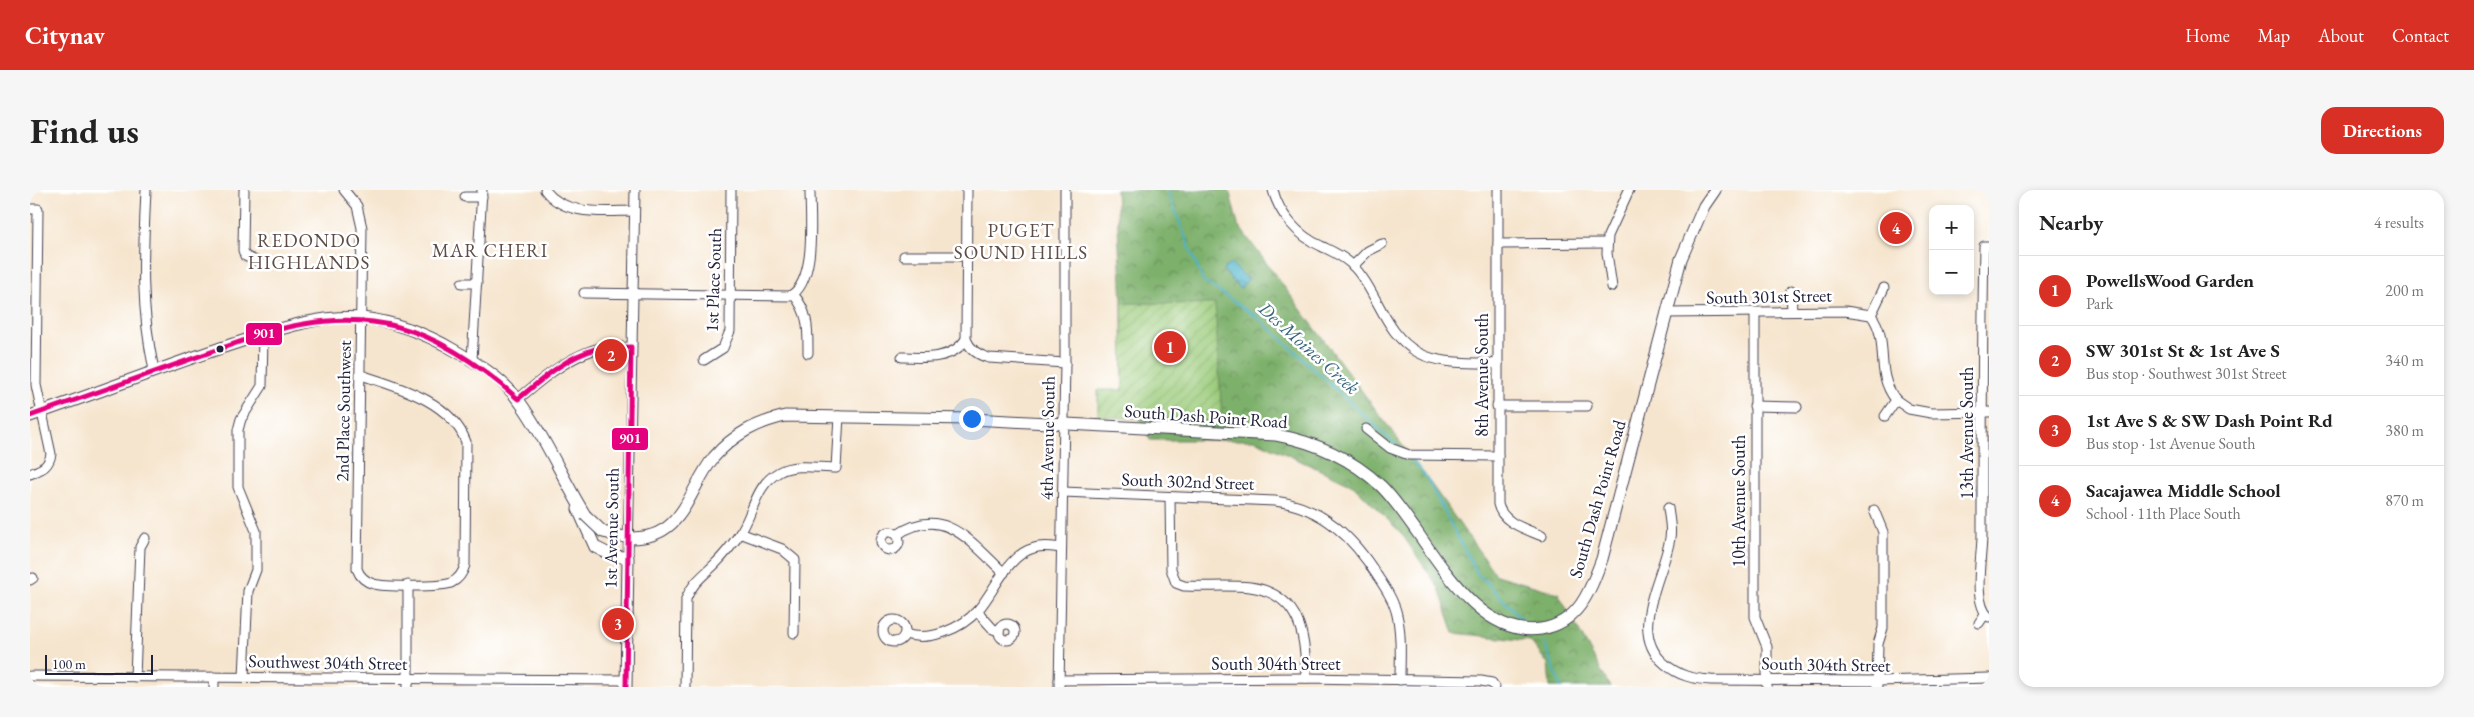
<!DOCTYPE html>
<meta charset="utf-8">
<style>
:root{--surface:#fff;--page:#f6f6f6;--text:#222;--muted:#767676;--line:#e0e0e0;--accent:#d93025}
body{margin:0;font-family:"EB Garamond",serif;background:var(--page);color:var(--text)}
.controls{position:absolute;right:15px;top:15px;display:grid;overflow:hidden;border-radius:10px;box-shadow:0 2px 8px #0003}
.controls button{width:45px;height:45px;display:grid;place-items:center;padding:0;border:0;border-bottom:1px solid var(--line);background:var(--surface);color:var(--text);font:25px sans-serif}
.scale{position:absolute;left:15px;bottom:12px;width:108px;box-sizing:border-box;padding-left:5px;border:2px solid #22223b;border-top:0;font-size:14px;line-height:18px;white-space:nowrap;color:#22223b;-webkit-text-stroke:4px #fff;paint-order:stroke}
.you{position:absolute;left:941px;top:228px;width:18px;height:18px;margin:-12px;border:4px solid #fff;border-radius:50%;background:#1a73e8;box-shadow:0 0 0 8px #1a73e833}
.badge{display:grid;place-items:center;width:32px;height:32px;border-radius:50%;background:var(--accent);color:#fff;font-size:16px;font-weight:700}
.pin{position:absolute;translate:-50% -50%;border:2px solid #fff;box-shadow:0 1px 5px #0006}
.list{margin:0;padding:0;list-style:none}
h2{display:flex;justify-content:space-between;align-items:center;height:65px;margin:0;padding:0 20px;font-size:21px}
h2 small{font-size:16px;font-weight:400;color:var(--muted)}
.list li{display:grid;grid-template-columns:32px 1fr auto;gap:15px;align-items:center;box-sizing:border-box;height:70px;padding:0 20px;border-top:1px solid var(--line)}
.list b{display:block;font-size:19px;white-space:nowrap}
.list p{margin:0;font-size:16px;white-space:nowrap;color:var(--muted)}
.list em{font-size:16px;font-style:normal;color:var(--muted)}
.map{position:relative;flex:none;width:1959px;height:497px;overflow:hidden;border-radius:15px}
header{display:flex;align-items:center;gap:30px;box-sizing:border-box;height:70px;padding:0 25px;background:var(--accent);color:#fff}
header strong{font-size:24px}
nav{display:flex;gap:28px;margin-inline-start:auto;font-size:18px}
.intro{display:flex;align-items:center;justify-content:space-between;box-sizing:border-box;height:120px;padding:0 30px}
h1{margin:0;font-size:35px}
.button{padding:12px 22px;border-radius:15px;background:var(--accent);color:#fff;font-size:18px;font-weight:700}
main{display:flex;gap:30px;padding:0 30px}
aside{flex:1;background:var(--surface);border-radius:15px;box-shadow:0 2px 8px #0003}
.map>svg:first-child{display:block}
.forest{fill:url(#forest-crowns);stroke:#506953}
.garden{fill:url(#garden-furrows);stroke:#5f775b}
.water{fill:url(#water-ripples);stroke:#366a82}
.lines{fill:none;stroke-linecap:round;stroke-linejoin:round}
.stream{stroke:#4ab2c9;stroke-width:2}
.minor-casing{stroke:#423f51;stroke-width:11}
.major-casing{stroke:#423f51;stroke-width:13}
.minor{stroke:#fff;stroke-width:9}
.major{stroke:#fff;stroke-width:11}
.major-bridge-casing{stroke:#423f51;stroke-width:13;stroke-linecap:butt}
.major-bridge{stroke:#fff;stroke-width:11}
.bus-1-casing{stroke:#fff;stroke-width:9}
.bus-1{stroke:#e5007d;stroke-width:5}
.bus-dot{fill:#22223b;stroke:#fff;stroke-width:2}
.labels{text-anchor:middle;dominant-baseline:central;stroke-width:5;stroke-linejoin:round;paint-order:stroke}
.street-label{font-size:18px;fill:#22223b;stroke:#fff}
.neighbourhood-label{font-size:19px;letter-spacing:1px;fill:#5e4c47;stroke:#fff}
.water-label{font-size:19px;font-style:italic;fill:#34637b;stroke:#fff}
.line-badge{stroke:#fff;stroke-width:2}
.badge-label{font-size:14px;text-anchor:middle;font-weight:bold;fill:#fff}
</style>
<header>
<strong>Citynav</strong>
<nav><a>Home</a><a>Map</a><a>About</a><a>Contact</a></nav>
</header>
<div class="intro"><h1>Find us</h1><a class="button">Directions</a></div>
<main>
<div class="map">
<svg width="1959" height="497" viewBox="0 0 1959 497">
<defs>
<pattern id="forest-crowns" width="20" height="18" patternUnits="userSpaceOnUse" patternTransform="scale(1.25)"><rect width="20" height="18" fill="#7db06b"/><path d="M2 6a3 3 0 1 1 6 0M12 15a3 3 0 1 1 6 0" fill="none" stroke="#668f59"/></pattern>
<pattern id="garden-furrows" width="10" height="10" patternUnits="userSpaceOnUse" patternTransform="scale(1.25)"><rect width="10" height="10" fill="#9ccc7b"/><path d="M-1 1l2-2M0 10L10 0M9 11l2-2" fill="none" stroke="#86af6b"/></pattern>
<pattern id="water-ripples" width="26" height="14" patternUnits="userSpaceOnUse" patternTransform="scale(1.25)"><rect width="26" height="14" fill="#4ab2c9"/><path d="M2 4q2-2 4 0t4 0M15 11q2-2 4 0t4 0" fill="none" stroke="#3d90a4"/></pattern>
</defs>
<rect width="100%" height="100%" fill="#fff"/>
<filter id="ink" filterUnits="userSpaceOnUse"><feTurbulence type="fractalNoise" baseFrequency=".02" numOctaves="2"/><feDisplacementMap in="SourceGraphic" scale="10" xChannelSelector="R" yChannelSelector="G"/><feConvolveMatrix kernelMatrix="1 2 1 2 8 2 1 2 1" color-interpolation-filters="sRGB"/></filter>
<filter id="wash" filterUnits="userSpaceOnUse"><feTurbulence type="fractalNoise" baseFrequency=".0096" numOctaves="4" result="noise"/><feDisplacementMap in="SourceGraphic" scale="20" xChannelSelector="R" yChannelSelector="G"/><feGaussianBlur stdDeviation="1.12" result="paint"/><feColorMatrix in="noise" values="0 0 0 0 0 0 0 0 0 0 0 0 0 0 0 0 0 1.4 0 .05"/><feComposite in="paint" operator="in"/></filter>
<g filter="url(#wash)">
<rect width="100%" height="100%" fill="#f6e5ce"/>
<!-- forest -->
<path class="forest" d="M 1086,0 L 1199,0 L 1208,35 L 1396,287 L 1466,385 L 1528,403 L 1580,497 L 1520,497 L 1518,474 L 1500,451 L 1424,443 L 1409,398 L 1371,343 L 1323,295 L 1225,250 L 1120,250 L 1110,229 L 1107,213 L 1093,200 L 1092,113 Z"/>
<!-- garden -->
<path class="garden" d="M 1092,113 L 1185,114 L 1192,231 L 1068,227 L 1068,200 L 1093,200 Z"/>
<!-- water -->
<path class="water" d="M 1201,73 L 1216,88 L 1219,88 L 1210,99 L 1193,80 Z"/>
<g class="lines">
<!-- stream -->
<g class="stream">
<path d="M 1137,0 L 1173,91 L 1230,129 L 1368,257"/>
<path d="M 1383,271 L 1396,287 L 1447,383 L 1493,430"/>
<path d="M 1514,452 L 1531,497"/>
</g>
</g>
</g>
<g filter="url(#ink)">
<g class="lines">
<defs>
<g id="minor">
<path d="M 116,0 C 113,65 110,115 124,180"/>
<path d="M 214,0 L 213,60 L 215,66 L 233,74"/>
<path d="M 314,0 L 327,16 L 332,38 L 327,379 C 330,387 336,392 344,394 C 354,397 412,397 421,393 C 429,389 433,383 435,375 L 436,252 C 421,211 368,197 331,185"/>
<path d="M 515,0 C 535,27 575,21 604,21"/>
<path d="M 937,0 L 936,149 C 940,160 948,165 959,168 L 1035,173"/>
<path d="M 1243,0 C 1249,24 1268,46 1291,56 C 1301,61 1311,65 1320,73 C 1348,99 1353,144 1389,163 C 1411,175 1443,172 1468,174"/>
<path d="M 1468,0 L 1468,314 C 1472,333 1496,339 1512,346"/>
<path d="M 435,7 L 452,7"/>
<path d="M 0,19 L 8,19 L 6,195 L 21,264 C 19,277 11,279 0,284"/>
<path d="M 1468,54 L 1577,53"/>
<path d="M 1959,56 L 1954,56 C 1952,153 1952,250 1952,346 C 1952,367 1942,413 1959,427"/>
<path d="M 874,66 L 937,66"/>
<path d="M 1323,76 L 1338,61 L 1352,54"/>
<path d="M 432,93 L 447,93"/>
<path d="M 1582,97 L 1577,63 L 1578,46 L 1599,0"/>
<path d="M 1761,101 L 1762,121"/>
<path d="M 554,103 L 760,106 C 787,91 780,27 780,0"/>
<path d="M 763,104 C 779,122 778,140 778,163"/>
<path d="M 1725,122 L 1725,427 L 1737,457 L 1737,497"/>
<path d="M 1636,123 L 1815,121 L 1841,125"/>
<path d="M 1841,125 C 1861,151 1843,181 1866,210 L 1855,226"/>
<path d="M 1841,125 L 1854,98"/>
<path d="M 872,167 C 894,168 923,170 936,149"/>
<path d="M 442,170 L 452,0"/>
<path d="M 674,170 L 693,158 L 700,141 L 701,0"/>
<path d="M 488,209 C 511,190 534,170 563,160 C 574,156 589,158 601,157"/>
<path d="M 1866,210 L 1879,219 L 1901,223 L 1959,222"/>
<path d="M 1467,216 L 1557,216"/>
<path d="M 1724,216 L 1767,217"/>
<path d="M 1336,239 L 1360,258 L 1379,265 L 1468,266"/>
<path d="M 1033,302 L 1245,311 C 1293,317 1324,348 1348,387 C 1356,399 1364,411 1367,425 C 1372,445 1370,469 1370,490"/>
<path d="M 1140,307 L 1141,379 L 1146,393 L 1154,396 C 1176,397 1198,395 1220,397 C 1271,404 1276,447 1276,488"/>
<path d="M 1638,318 C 1639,328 1642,338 1640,348 C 1634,387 1596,442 1635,474 C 1649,486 1663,489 1681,490 L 1847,491 L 1959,488"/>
<path d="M 1844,320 L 1853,342 L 1853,438 L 1848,454 L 1847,497"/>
<circle cx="860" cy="351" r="9"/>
<path d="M 710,343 L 752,359 L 765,370 L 764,443"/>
<path d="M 867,345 C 913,313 942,353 974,383"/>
<path d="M 598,368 L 605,0"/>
<path d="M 0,390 L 3,388"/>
<path d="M 378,395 L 378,497"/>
<path d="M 947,421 L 963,439 L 969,441"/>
<circle cx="864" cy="441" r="11"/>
<path d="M 1949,433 L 1955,424"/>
<circle cx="977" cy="442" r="8"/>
<path d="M 875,444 C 900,452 931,439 948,420 C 965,401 977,365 1004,358 C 1013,355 1023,357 1031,358"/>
<path d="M 0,486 L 596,490"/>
<path d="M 105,487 L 110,357 L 115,348"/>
<path d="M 214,487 L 218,401 L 226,380 L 226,341 L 208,297 L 208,240 L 211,229 L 232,196 L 233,144"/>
<path d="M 1029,490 L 1276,488 L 1451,491 L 1462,493 L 1465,497"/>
<path d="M 184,497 L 184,487"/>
<path d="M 655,497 L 656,409 C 662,393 673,386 685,374 C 693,366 702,355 709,345 C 724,324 724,296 749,282 C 765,273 788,278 806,278 L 809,226"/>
<path d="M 1029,497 L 1035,173 L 1035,0"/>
</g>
<g id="major">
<path d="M 0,226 C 68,203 135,176 203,154 C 244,141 287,124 332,128 C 365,132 395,143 424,160 C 447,173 473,189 489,211 C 515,246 532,288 555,325"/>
<path d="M 548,319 L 565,357 L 581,365 L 598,368 L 596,497"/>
<path d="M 599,348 C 655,349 656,302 684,267 C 704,244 726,233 755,226 L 941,229 L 1246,245 C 1285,252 1322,269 1351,296 C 1395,339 1438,450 1511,439 C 1549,433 1560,401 1572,369 L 1651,69 L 1674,16 L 1685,0"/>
</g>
</defs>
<!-- minor casing -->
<use href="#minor" class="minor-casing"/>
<!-- major casing -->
<use href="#major" class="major-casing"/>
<!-- minor -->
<use href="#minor" class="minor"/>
<!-- major -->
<use href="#major" class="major"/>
<defs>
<path id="major-bridge" d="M 555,325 L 573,342 L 599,348"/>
</defs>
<!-- major-bridge casing -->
<use href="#major-bridge" class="major-bridge-casing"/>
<!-- major-bridge -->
<use href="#major-bridge" class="major-bridge"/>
<defs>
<path id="bus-1" d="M 0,226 L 229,145 C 336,111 407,136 488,209 C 511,190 536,167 566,159 C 577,156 589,158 601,157 L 596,497"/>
</defs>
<!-- bus-1 casing -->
<use href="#bus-1" class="bus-1-casing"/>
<!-- bus-1 -->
<use href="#bus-1" class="bus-1"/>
</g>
</g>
<!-- markers -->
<circle class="bus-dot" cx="190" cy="159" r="4.5"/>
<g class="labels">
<!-- street labels -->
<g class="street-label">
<text transform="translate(683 90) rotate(-88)">1st Place South</text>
<text transform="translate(1739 106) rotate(-1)">South 301st Street</text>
<text transform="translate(1451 185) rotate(-90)">8th Avenue South</text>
<text transform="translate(313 221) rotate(-89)">2nd Place Southwest</text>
<text transform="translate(1176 226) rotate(4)">South Dash Point Road</text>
<text transform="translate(1936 243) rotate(-90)">13th Avenue South</text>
<text transform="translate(1017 248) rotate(-89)">4th Avenue South</text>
<text transform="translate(1158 291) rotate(2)">South 302nd Street</text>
<text transform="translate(1567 309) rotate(-74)">South Dash Point Road</text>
<text transform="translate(1708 311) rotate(-90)">10th Avenue South</text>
<text transform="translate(581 338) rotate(-89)">1st Avenue South</text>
<text transform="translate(298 472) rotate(1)">Southwest 304th Street</text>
<text x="1246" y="473">South 304th Street</text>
<text transform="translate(1796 474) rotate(1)">South 304th Street</text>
</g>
<!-- neighbourhood labels -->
<g class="neighbourhood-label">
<text x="991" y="40">PUGET<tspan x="991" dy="22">SOUND HILLS</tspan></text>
<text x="279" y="50">REDONDO<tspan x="279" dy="22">HIGHLANDS</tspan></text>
<text x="460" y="60">MAR CHERI</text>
</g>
<!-- water labels -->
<g class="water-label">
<text transform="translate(1279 158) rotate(42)">Des Moines Creek</text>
</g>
</g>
<g class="line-badge">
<rect x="215" y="132" width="38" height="24" rx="5" fill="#e5007d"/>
<rect x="581" y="237" width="38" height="24" rx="5" fill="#e5007d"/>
</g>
<g class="badge-label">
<text x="234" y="148">901</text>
<text x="600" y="253">901</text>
</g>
</svg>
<div class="controls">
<button>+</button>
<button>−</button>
</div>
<div class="scale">100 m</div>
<div class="you"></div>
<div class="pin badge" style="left:1140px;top:157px">1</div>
<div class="pin badge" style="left:581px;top:165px">2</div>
<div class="pin badge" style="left:588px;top:434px">3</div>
<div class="pin badge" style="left:1866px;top:38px">4</div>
</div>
<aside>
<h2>Nearby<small>4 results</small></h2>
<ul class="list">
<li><span class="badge">1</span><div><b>PowellsWood Garden</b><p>Park</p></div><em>200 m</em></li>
<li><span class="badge">2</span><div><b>SW 301st St &amp; 1st Ave S</b><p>Bus stop · Southwest 301st Street</p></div><em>340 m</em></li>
<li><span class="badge">3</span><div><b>1st Ave S &amp; SW Dash Point Rd</b><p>Bus stop · 1st Avenue South</p></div><em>380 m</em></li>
<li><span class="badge">4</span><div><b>Sacajawea Middle School</b><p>School · 11th Place South</p></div><em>870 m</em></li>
</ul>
</aside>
</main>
